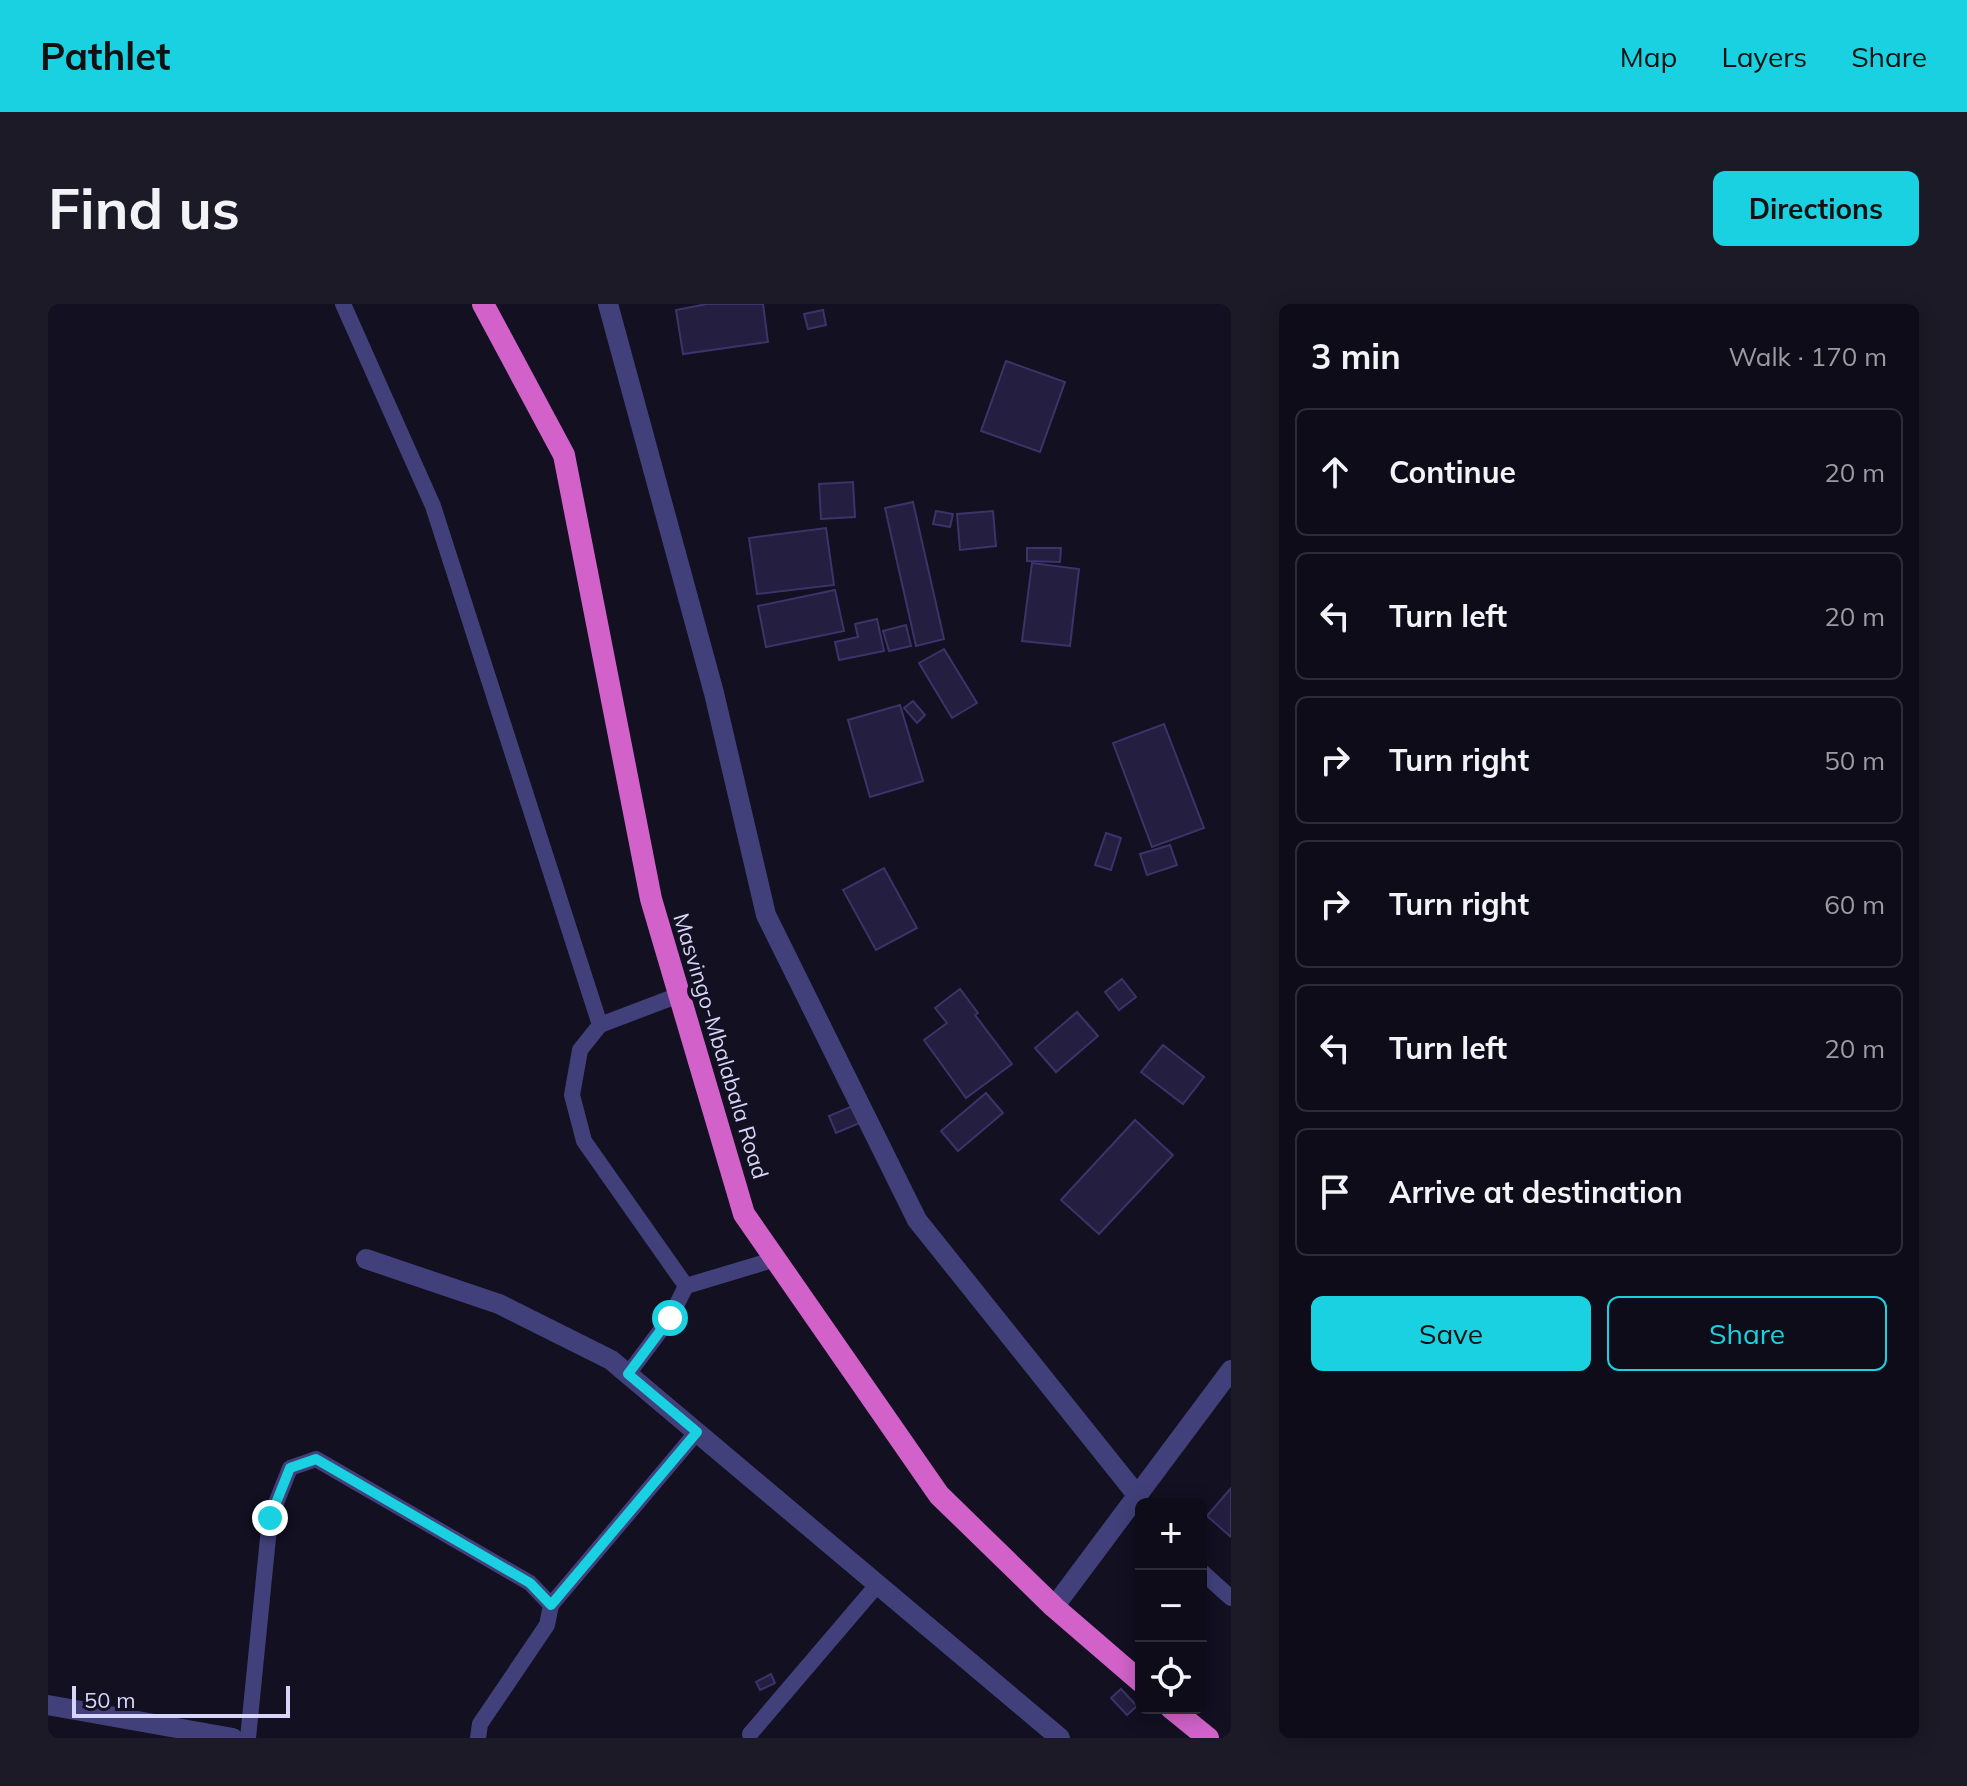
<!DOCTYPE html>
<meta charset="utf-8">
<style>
:root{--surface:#0e0c19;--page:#1c1a26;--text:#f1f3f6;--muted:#9b9ba2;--line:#2e2c38;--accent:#1ad1e1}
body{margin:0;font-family:Mulish,sans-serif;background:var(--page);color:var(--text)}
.controls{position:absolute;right:24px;bottom:24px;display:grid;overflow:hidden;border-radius:12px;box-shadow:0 4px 20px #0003}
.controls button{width:72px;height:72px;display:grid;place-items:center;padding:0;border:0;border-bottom:2px solid var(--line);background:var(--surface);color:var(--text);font:40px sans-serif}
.scale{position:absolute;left:24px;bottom:20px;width:218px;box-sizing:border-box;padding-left:8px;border:4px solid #d8d5fa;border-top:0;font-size:22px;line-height:28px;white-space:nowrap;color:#d8d5fa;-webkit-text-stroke:6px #121021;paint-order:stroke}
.stop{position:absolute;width:24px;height:24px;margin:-18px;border:6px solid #1ad1e1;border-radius:50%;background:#fff}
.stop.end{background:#1ad1e1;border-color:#fff;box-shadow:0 2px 8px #0008}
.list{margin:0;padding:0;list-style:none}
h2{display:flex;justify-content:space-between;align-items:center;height:104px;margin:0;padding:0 32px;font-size:34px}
h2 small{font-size:26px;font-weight:400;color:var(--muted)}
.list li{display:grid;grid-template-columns:52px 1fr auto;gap:24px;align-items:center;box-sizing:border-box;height:128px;margin:0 16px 16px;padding:0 16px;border:2px solid var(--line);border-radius:12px}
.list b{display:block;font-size:30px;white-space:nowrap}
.list em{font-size:26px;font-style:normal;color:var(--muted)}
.actions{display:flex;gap:16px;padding:24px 32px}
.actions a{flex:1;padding:18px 0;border:2px solid var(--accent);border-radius:12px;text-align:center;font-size:28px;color:var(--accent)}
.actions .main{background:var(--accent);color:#111}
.icon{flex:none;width:44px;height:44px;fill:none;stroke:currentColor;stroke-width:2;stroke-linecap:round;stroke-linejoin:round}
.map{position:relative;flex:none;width:1183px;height:1434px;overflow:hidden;border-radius:12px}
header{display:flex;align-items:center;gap:48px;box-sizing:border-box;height:112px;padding:0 40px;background:var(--accent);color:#111}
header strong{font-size:38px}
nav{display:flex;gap:44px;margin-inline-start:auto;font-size:28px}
.intro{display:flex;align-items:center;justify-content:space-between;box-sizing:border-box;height:192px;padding:0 48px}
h1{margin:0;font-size:56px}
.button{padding:20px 36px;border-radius:12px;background:var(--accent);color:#111;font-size:28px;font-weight:700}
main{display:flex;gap:48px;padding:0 48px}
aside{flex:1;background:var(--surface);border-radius:12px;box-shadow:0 4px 20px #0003}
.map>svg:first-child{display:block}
.building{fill:#241e40;stroke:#3c3369;stroke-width:2}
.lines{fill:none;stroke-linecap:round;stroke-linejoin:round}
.service{stroke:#41407a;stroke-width:16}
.minor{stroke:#41407a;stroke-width:20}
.trunk{stroke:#d262ca;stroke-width:22}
.route{stroke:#1ad1e1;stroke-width:10}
.labels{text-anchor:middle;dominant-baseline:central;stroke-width:8;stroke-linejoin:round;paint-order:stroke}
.street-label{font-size:22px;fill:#d8d5fa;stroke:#121021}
</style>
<header>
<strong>Pathlet</strong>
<nav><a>Map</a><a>Layers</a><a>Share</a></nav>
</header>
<div class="intro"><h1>Find us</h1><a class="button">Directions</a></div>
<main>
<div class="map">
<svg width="1183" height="1434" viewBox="0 0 1183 1434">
<rect width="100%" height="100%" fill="#121021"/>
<!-- building -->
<g class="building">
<path d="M 659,0 L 715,0 L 720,38 L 635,50 L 628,6 Z"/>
<path d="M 775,6 L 778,21 L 760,25 L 756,10 Z"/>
<path d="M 958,57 L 1017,78 L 992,148 L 933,127 Z"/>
<path d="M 805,178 L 807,213 L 773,215 L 771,180 Z"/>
<path d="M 865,198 L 896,335 L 868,342 L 837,204 Z"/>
<path d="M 888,207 L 905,210 L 902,223 L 885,220 Z"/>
<path d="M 945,207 L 948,242 L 912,246 L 909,210 Z"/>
<path d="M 778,224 L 786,281 L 709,290 L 701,234 Z"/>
<path d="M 979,244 L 1013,244 L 1012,258 L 979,257 Z"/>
<path d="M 984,259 L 1031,265 L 1022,342 L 974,337 Z"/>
<path d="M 787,286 L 796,327 L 718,343 L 710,302 Z"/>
<path d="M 829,315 L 836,347 L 791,356 L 787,338 L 810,333 L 807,320 Z"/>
<path d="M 858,321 L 863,342 L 841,347 L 835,327 Z"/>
<path d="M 896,345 L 929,399 L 904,414 L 871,359 Z"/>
<path d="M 865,397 L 877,411 L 869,419 L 856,404 Z"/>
<path d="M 852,401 L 875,477 L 822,493 L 800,416 Z"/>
<path d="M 1116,420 L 1156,524 L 1104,543 L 1065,439 Z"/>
<path d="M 1058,529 L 1073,534 L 1063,566 L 1047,561 Z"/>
<path d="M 1122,541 L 1129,561 L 1099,571 L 1092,550 Z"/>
<path d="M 836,564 L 869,624 L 828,646 L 795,586 Z"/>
<path d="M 1074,675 L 1088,693 L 1071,706 L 1057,688 Z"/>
<path d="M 912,685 L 930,709 L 927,711 L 964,760 L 918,794 L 876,736 L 899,719 L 887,704 Z"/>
<path d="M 1029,708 L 1050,732 L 1008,768 L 987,744 Z"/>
<path d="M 1115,741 L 1156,773 L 1135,800 L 1093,768 Z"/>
<path d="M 938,789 L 955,809 L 910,847 L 893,827 Z"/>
<path d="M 807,801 L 814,818 L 788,829 L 781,812 Z"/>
<path d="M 1087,816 L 1125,851 L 1051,930 L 1013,896 Z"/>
<path d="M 1183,1184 L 1183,1233 L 1159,1212 Z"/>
<path d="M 723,1370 L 727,1379 L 712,1386 L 708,1378 Z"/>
<path d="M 1073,1385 L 1089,1402 L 1079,1411 L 1063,1394 Z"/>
</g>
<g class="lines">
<!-- service -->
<g class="service">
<path d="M 295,0 L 385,202 L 552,721"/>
<path d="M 638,982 L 728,955"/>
<path d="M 580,1070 L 622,1014 L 638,982 L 536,837 L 524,791 L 532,746 L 552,721 L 631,691"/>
<path d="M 1153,1267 L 1183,1294"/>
<path d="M 503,1301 L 649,1128"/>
<path d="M 702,1430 L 830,1280"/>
<path d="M 200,1434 L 222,1214 L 242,1164 L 268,1155 L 482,1279 L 503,1301 L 499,1321 L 432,1420 L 430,1434"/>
</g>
<!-- minor -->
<g class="minor">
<path d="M 560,0 L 666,389 L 718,611 L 869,916 L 1089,1191"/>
<path d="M 318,955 L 451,1000 L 563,1056 L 1012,1434"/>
<path d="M 1006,1303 L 1183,1066"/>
<path d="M 0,1401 L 185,1434"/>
</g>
<!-- trunk -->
<g class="trunk">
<path d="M 435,0 L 516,151 L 603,595 L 696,910 L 891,1191 L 1006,1303 L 1093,1378"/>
<path d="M 1123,1404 L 1160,1434"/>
</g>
</g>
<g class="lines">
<!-- route -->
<path class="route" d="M 222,1214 L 242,1164 L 268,1155 L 482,1279 L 503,1301 L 649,1128 L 580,1070 L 622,1014"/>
</g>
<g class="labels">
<!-- street labels -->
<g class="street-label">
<text transform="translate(673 742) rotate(73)">Masvingo-Mbalabala Road</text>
</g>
</g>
</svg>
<div class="controls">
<button>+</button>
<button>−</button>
<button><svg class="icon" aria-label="locate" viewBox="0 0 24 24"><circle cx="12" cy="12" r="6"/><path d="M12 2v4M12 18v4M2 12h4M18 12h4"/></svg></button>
</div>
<div class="scale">50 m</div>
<div class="stop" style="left:622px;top:1014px"></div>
<div class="stop end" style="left:222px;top:1214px"></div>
</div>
<aside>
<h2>3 min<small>Walk · 170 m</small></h2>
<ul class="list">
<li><svg class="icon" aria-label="ahead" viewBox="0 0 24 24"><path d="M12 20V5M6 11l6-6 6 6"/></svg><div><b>Continue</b></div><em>20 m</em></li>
<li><svg class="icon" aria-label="left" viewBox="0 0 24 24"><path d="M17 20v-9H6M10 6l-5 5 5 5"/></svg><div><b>Turn left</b></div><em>20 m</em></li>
<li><svg class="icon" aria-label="right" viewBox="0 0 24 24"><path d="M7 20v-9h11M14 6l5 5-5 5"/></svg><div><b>Turn right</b></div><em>50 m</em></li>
<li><svg class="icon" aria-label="right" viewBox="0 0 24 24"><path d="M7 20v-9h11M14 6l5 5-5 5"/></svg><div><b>Turn right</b></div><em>60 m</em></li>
<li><svg class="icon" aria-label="left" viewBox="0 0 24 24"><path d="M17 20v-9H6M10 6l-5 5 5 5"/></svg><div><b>Turn left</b></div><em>20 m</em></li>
<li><svg class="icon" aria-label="arrive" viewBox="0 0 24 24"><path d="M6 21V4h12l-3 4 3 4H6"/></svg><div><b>Arrive at destination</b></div></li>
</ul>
<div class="actions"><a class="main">Save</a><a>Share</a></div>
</aside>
</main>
